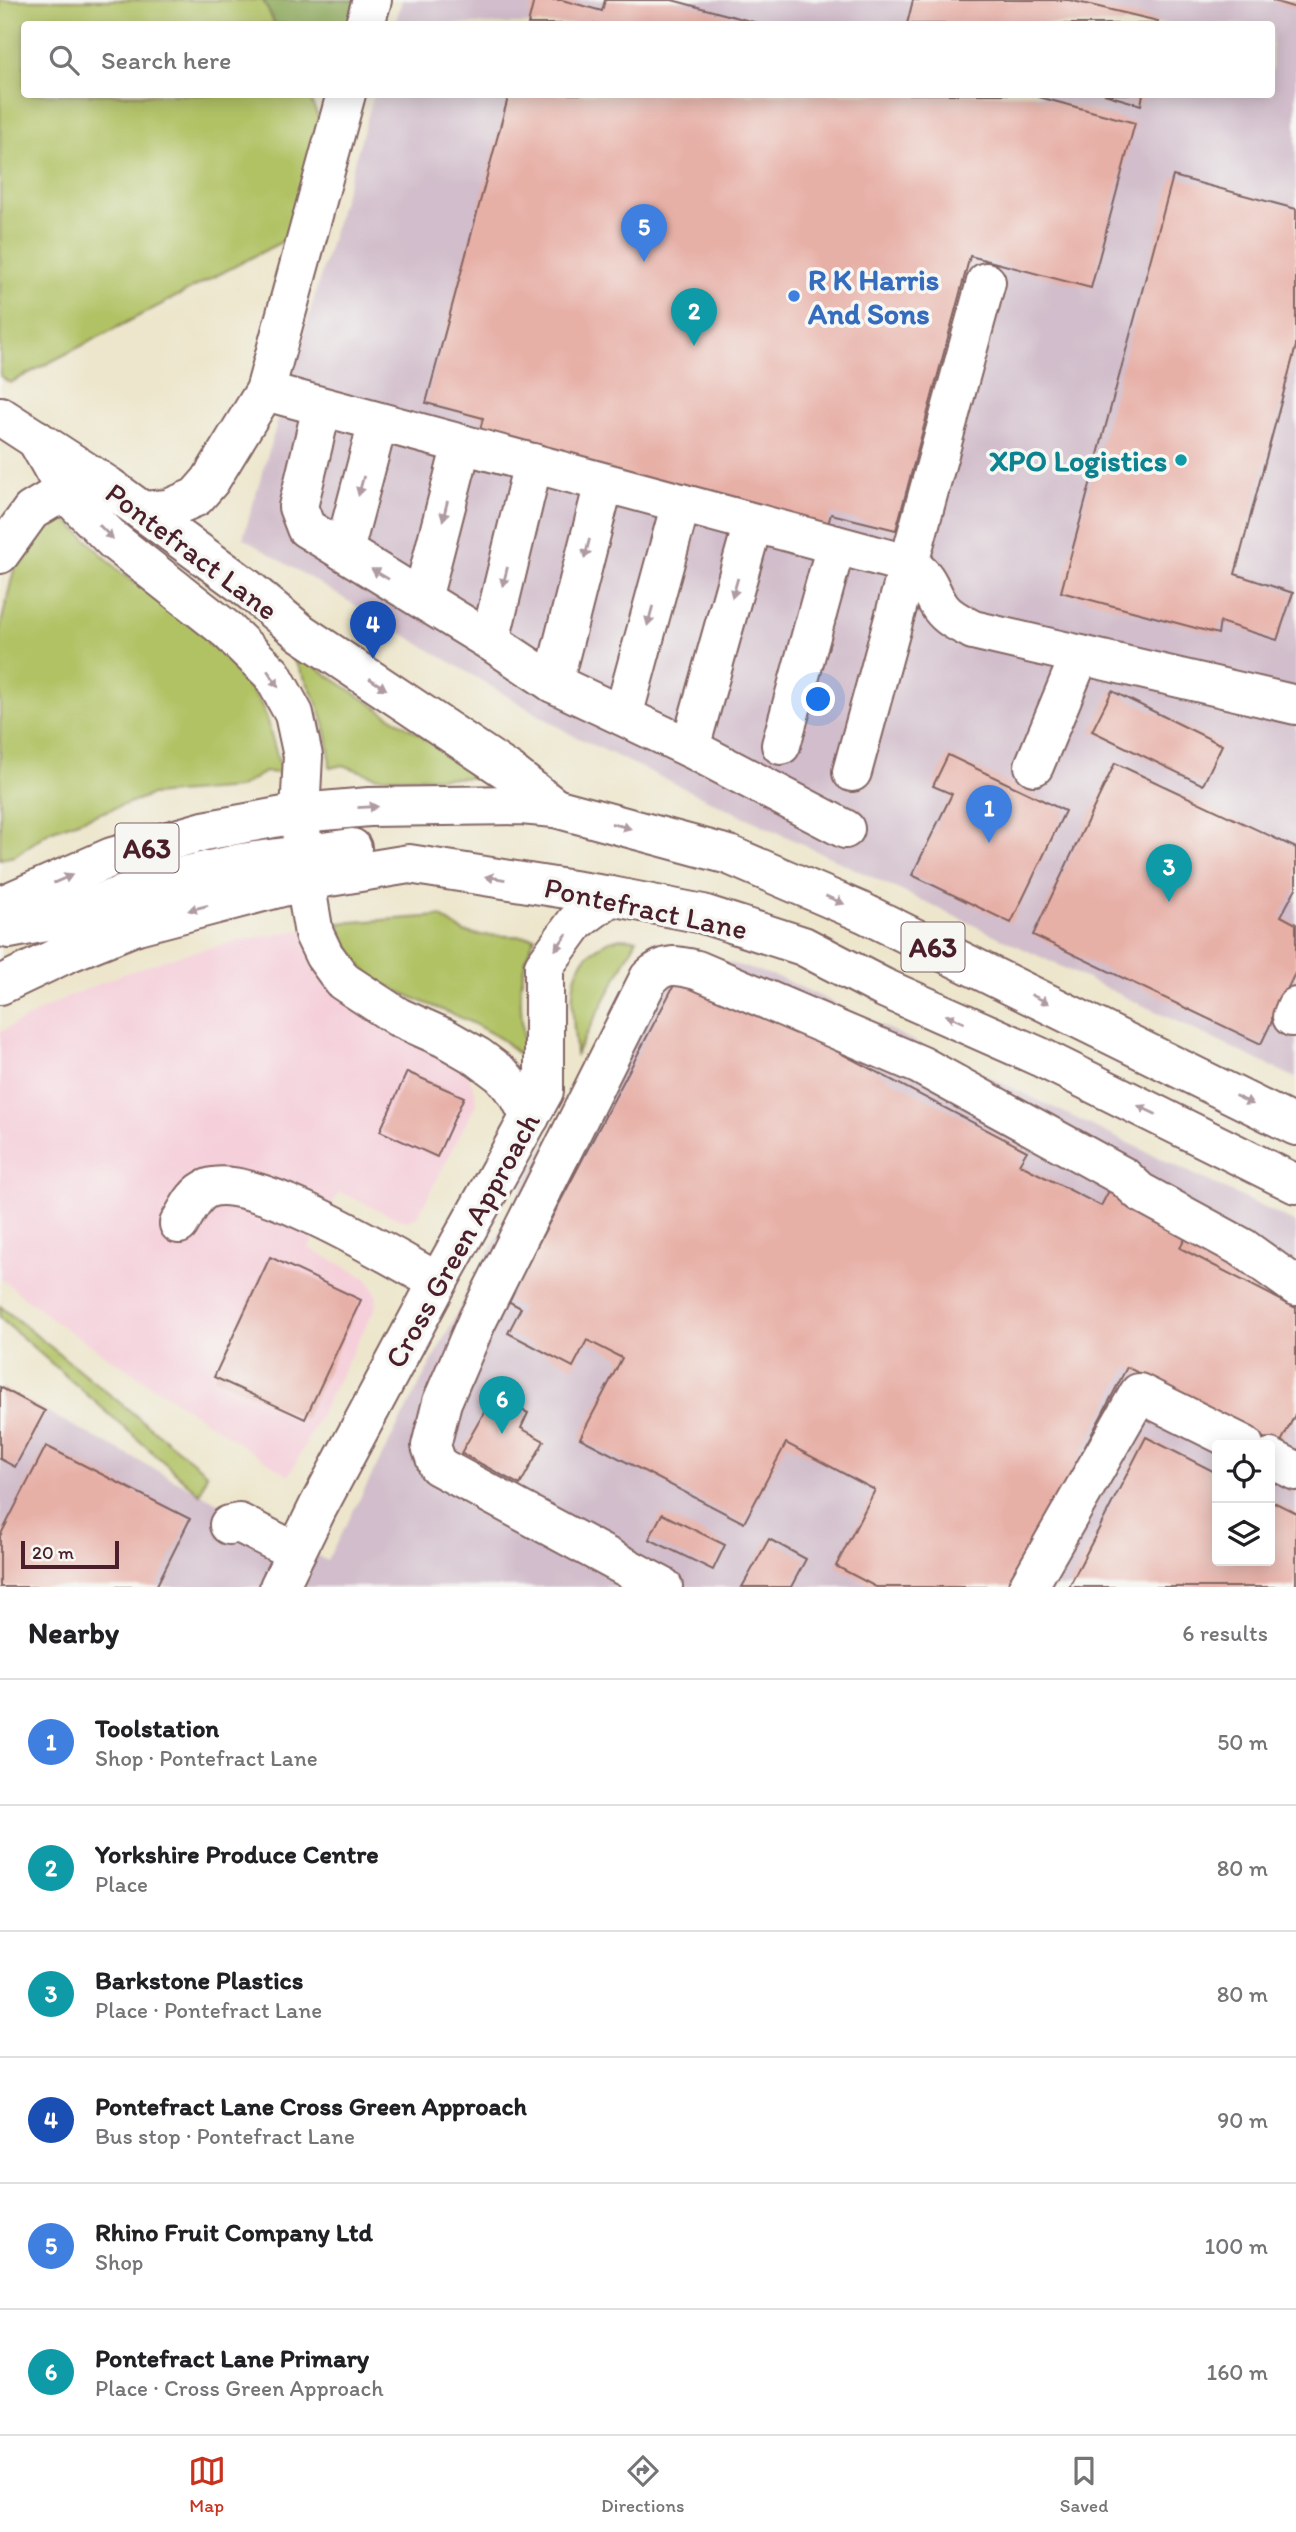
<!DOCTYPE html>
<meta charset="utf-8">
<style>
:root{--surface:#fff;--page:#f2f2f2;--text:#202124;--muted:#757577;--line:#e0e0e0;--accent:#c8321e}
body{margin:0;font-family:Itim,sans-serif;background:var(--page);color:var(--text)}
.controls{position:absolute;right:21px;bottom:21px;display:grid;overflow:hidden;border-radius:7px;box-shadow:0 4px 18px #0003}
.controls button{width:63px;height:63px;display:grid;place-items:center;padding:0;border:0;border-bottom:2px solid var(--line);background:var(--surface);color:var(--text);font:35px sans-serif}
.scale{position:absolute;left:21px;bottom:18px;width:98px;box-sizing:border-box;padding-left:7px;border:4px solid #4a1f2b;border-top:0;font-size:19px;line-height:24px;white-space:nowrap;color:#4a1f2b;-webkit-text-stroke:5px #f6f6f2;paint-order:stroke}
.you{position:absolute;left:819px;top:700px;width:24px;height:24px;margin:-18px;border:5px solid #fff;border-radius:50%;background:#1a73e8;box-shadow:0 0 0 10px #1a73e833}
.badge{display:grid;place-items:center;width:46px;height:46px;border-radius:50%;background:var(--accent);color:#fff;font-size:23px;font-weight:700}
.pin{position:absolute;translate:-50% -58px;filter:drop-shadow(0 2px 4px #0008)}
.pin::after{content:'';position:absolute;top:37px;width:24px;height:21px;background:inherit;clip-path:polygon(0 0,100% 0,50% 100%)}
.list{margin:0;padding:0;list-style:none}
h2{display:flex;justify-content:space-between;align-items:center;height:91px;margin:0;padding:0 28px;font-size:30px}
h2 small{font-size:23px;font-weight:400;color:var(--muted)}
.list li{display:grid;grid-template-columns:46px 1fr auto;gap:21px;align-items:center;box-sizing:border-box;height:126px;padding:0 28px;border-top:2px solid var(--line)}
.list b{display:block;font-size:26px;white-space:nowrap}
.list p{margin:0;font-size:23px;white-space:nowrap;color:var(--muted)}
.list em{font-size:23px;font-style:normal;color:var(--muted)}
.icon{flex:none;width:38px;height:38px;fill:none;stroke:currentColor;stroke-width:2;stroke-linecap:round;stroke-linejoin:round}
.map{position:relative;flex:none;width:1296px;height:1587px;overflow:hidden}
.search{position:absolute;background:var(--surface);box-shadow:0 4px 18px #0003;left:21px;right:21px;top:21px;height:77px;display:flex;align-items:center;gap:18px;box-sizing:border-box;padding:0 24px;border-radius:7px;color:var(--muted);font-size:26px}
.sheet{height:847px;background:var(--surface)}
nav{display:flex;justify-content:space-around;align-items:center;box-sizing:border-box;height:98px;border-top:2px solid var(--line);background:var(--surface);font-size:19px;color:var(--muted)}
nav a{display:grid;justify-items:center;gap:4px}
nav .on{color:var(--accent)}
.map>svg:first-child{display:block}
.built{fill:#f5cfda}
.industrial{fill:#d1bdcb;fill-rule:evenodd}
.green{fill:#b1c265;stroke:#7e7048;stroke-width:2}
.forest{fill:#8ca85a;stroke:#6b6442;stroke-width:2}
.building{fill:#e7b0a7}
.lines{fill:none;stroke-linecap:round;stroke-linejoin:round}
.minor-casing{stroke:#836563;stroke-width:42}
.highway-casing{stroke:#836563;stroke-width:42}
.minor{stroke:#fff;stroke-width:38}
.highway{stroke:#fff;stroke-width:38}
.oneway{fill:#ae9aa0}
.shop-dot{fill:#3f7fe0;stroke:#f6f6f2;stroke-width:2.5}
.culture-dot{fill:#0f9aa8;stroke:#f6f6f2;stroke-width:2.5}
.labels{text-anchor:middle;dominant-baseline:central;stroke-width:7;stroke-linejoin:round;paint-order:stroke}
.shield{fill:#f6f6f2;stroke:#7e6067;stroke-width:2}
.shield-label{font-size:28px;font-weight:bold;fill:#4a1f2b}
.shop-label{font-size:30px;font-weight:bold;fill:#366cbe;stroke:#f6f6f2;text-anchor:start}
.culture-label{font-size:30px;font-weight:bold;fill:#0d838f;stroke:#f6f6f2;text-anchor:end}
.street-label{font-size:30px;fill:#4a1f2b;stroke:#f6f6f2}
</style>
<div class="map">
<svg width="1296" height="1587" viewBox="0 0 1296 1587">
<rect width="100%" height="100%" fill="#f6f6f2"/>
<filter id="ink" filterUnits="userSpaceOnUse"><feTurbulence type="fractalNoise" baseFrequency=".0143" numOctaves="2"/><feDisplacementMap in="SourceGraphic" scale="14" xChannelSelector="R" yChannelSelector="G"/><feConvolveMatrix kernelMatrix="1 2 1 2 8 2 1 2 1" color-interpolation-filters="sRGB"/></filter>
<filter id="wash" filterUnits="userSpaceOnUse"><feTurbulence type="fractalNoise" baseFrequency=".00686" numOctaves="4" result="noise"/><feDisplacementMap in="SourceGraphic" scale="28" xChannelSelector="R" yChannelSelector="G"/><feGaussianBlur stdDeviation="1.57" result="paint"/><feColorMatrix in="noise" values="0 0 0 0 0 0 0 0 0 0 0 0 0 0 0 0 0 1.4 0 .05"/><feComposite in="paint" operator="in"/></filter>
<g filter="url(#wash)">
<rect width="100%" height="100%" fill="#ede6cc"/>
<!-- built -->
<path class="built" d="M 301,930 L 465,1066 L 475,1092 L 476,1104 L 418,1216 L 408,1221 L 398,1219 L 339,1192 L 309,1248 L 367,1278 L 377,1295 L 376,1306 L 289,1476 L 57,1323 L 0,1278 L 0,1032 L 65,998 L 123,974 L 176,956 L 241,940 Z"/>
<!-- industrial -->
<g class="industrial">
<path d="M 402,0 L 1296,0 L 1296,1078 L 572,735 L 243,538 L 374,95 L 1272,94 L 1272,24 L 395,24 Z"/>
<path d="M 653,940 L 781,978 L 1296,1223 L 1296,1587 L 0,1587 L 0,1387 L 327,1561 ZM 1217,1445 L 1270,1445 L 1270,1561 L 1217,1561 Z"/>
</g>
<!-- green -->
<g class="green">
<path d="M 0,0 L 263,0 L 275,24 L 24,24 L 24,94 L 308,95 L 324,129 L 291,237 L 10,383 L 0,376 Z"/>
<path d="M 64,517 L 121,573 L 178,614 L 224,651 L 263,707 L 282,773 L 265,772 L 238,788 L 151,795 L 50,831 L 15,856 L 0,859 L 0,628 L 18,553 L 45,524 Z"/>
<path d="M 297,655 L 405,726 L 493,775 L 491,778 L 377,777 L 343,765 L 330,768 C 330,726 315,693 293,659 Z"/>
<path d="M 440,916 L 464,932 L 481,935 L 535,937 C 513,981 522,1010 525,1057 C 516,1054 511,1047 504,1041 C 495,1035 485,1030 476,1025 C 442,1007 381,991 357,962 C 348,950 343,936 339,923 Z"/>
<path d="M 620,938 L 637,939 L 576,1054 C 573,1004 559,954 620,938 Z"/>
<path d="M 0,1306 L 207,1473 L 200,1494 L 0,1318 Z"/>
</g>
<!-- forest -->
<path class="forest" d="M 263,0 L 358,0 L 351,24 L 275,24 Z"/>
<g id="blocks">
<!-- building -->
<g class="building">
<path d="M 534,0 L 562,0 L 602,11 L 605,0 L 672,0 L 761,24 L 528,24 Z"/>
<path d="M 913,0 L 1069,0 L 1158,21 L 1157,24 L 907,24 Z"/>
<path d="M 1296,0 L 1296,8 L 1273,1 L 1273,0 Z"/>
<path d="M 509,94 L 1028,94 L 1135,123 L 1091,288 L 970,256 L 896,530 L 831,514 L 826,531 L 478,438 L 483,418 L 426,403 Z"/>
<path d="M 1104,94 L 1143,94 L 1141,105 Z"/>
<path d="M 1173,176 L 1296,209 L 1296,346 L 1235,574 L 1293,593 L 1277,640 L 1220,622 L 1218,634 L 1061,592 Z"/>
<path d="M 1112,691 L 1222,745 L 1203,785 L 1092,731 Z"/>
<path d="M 948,755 L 1065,811 L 1011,923 L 912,875 L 952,794 L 933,786 Z"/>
<path d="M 1115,763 L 1296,848 L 1296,888 L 1281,916 L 1296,924 L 1296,971 L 1261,1044 L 1033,935 Z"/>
<path d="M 682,970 L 1027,1151 L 1019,1164 L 1101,1206 L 1114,1181 L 1194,1223 L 1180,1248 L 1296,1308 L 1296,1413 L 1279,1446 L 1127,1367 L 1011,1587 L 876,1587 L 836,1566 L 875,1490 L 786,1443 L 744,1523 L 580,1438 L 622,1358 L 587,1340 L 573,1367 L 508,1333 L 521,1308 L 508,1301 Z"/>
<path d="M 407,1072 L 464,1097 L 437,1157 L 380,1131 Z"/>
<path d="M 270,1257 L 361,1300 L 305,1419 L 214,1377 Z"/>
<path d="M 0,1387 L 45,1411 L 15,1467 L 0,1459 Z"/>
<path d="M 494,1395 L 528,1413 L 521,1428 L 544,1441 L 520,1485 L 461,1453 Z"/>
<path d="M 1146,1437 L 1217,1473 L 1217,1561 L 1270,1561 L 1270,1500 L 1296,1513 L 1296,1587 L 1069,1587 Z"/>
<path d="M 46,1446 L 190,1519 L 156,1587 L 0,1587 L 0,1536 Z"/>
<path d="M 662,1514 L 725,1545 L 713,1570 L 649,1539 Z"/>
<path d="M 769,1539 L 806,1559 L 791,1587 L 742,1587 Z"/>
</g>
</g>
</g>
<g filter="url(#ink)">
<use href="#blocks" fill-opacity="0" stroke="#836563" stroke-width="2"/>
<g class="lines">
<defs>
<g id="minor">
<path d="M 365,24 L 372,0"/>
<path d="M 265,391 L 907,564 C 932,578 927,588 941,608 C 949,619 962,624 973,630 L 1296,705"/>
<path d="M 322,407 L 298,507 L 306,528 L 490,641 L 553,683 L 690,748 L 753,523"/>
<path d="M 0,416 L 108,486 L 247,588 L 301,633 L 511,773 L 555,808"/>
<path d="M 36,439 L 67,494 L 114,541 L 227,630 L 272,674 L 294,714 L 303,756 L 300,813 L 305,881 L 314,934 L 324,955 L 343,981 L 398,1017 L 445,1038 L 478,1057 L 502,1075 L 519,1096 L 530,1117"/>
<path d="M 142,511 L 168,509 L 196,497 L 210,481 L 265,391 L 346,94"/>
<path d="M 344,551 L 378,422"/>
<path d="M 0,554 L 31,511 L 51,499 L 92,489"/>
<path d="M 422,599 L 462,444"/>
<path d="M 490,641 L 533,463"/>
<path d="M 553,683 L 604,483"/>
<path d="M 623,716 L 681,503"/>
<path d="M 781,745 L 836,545"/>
<path d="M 690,748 L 845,829"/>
<path d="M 1034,766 L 1080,655"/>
<path d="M 852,772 L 986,282"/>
<path d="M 1292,1017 L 1296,1007"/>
<path d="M 179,1224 C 187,1211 194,1193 209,1188 C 255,1173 394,1258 438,1282"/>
<path d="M 1270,1458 L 1296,1471"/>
<path d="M 229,1525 L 239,1523 L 296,1552"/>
<path d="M 279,1587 L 318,1507 L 438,1282 L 544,1091 L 544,966 L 576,922 L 611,896"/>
<path d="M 663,1587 L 438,1466 L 431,1446 L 442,1402 L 477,1321 L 649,978 C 665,962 677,965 697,970 L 920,1065 L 1124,1177 L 1140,1192 L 1243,1248 L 1296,1286"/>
<path d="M 1028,1587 L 1139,1393 L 1244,1445"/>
</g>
<g id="highway">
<path d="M 0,906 L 112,857 L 204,831 L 300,813 L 369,807 L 521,805 L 555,808 L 729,855 L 864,913 L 1296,1126"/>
<path d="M 0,927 L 9,929 L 46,922 L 166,880 L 241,863 L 352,848"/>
<path d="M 0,985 L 65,954 L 137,925 L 305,881 L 409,864 L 611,896 L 703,914 L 803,946 L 884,988 L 1040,1057 L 1296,1184"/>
</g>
</defs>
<!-- minor casing -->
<use href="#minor" class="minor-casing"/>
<!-- highway casing -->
<use href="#highway" class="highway-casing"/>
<!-- minor -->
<use href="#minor" class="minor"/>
<!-- highway -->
<use href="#highway" class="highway"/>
</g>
<!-- one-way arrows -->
<defs><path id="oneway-solid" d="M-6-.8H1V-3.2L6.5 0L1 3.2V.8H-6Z" transform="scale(1.75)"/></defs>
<g class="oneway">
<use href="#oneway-solid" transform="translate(361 486) rotate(105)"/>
<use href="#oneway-solid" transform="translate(445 511) rotate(104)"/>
<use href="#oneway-solid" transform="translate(106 532) rotate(45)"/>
<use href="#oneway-solid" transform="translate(587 549) rotate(104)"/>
<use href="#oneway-solid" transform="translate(380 574) rotate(-149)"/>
<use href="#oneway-solid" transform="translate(505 577) rotate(104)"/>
<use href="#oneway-solid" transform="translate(735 588) rotate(106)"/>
<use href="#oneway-solid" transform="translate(650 616) rotate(105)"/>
<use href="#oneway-solid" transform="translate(273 679) rotate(57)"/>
<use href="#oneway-solid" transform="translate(378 684) rotate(33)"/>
<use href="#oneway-solid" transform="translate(368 807) rotate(-3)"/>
<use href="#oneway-solid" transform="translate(621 826) rotate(15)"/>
<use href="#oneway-solid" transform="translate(495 878) rotate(-171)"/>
<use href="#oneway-solid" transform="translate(63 879) rotate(-23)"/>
<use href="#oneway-solid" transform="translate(835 900) rotate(23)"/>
<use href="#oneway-solid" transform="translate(198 908) rotate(165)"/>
<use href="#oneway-solid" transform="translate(561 942) rotate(126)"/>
<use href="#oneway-solid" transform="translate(1040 999) rotate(26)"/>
<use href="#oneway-solid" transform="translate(955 1019) rotate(-156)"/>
<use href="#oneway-solid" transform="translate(1244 1100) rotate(26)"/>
<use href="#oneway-solid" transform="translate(1147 1110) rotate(-154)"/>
</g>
</g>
<!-- markers -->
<circle class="shop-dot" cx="794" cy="296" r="7"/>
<circle class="culture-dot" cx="1181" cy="460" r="7"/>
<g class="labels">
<!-- shield labels -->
<g class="shield">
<rect x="115.5" y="823.5" width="63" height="49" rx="5"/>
<rect x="901.5" y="922.5" width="63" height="49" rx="5"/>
</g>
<g class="shield-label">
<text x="147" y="848">A63</text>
<text x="933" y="947">A63</text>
</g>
<!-- shop labels -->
<g class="shop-label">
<text x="808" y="279">R K Harris<tspan x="808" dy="34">And Sons</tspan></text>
</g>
<!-- culture labels -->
<g class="culture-label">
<text x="1167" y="460">XPO Logistics</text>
</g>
<!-- street labels -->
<g class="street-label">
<text transform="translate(192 551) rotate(37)">Pontefract Lane</text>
<text transform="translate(646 908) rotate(12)">Pontefract Lane</text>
<text transform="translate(462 1240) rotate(-61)">Cross Green Approach</text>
</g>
</g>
</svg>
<div class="controls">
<button><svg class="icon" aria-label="locate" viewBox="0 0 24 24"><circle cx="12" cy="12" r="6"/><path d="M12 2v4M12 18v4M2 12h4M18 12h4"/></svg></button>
<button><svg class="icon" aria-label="layers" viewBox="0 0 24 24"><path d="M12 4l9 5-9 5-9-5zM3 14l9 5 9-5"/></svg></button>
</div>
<div class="scale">20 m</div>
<div class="you"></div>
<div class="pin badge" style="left:989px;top:843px;background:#3f7fe0">1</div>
<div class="pin badge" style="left:694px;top:346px;background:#0f9aa8">2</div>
<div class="pin badge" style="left:1169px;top:902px;background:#0f9aa8">3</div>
<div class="pin badge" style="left:373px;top:659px;background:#1a4fb4">4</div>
<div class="pin badge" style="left:644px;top:262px;background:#3f7fe0">5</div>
<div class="pin badge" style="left:502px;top:1434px;background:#0f9aa8">6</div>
<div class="search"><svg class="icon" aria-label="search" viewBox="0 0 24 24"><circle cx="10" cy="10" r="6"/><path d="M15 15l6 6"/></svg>Search here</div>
</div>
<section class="sheet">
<h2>Nearby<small>6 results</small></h2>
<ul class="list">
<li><span class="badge" style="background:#3f7fe0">1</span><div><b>Toolstation</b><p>Shop · Pontefract Lane</p></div><em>50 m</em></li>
<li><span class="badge" style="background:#0f9aa8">2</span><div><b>Yorkshire Produce Centre</b><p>Place</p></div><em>80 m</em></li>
<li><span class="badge" style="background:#0f9aa8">3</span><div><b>Barkstone Plastics</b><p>Place · Pontefract Lane</p></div><em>80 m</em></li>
<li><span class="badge" style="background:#1a4fb4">4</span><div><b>Pontefract Lane Cross Green Approach</b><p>Bus stop · Pontefract Lane</p></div><em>90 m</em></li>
<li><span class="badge" style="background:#3f7fe0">5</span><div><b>Rhino Fruit Company Ltd</b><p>Shop</p></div><em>100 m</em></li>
<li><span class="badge" style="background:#0f9aa8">6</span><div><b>Pontefract Lane Primary</b><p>Place · Cross Green Approach</p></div><em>160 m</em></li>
</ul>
</section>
<nav>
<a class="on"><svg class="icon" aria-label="map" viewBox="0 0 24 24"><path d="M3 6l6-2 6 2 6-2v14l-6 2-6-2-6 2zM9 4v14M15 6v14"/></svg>Map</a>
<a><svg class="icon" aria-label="directions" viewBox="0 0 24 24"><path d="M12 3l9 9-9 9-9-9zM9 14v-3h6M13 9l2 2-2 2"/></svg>Directions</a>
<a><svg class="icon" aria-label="saved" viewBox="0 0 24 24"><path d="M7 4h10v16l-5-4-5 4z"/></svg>Saved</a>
</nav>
